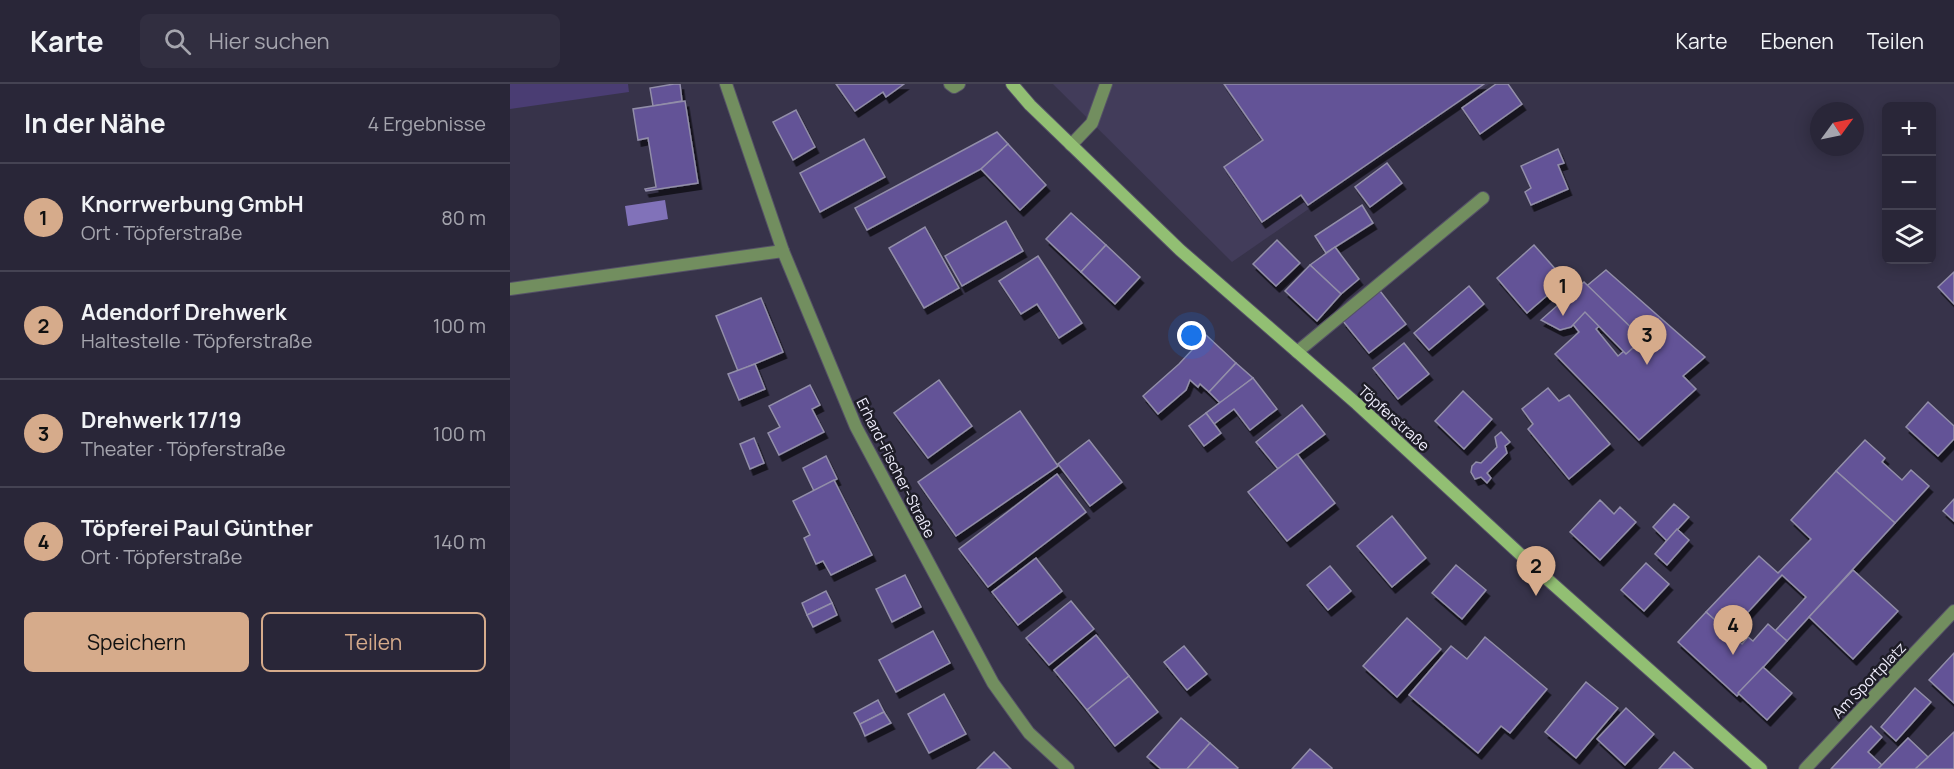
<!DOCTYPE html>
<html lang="de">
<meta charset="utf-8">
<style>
:root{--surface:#292638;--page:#312e40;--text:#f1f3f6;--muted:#a5a5ae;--line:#454353;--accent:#d6ab8b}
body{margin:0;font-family:Manrope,sans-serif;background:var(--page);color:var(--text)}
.controls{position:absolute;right:18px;top:18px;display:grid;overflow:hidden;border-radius:9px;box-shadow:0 3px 15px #0003}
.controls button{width:54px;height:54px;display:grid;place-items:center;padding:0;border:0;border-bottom:2px solid var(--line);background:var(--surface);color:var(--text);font:30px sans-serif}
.compass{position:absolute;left:1300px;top:18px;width:54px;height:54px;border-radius:50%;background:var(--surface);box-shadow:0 3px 15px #0003;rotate:57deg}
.you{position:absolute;left:682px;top:252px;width:21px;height:21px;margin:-15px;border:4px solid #fff;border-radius:50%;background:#1a73e8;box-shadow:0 0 0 9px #1a73e833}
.badge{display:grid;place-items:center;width:39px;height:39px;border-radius:50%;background:var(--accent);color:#111;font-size:20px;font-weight:700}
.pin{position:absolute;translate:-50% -50px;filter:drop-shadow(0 2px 3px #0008)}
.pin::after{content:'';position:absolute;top:32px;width:21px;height:18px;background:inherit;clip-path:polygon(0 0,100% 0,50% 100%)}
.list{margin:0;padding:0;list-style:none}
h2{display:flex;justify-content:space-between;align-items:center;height:78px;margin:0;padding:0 24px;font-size:26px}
h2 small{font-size:20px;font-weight:400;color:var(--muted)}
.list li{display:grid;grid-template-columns:39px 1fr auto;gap:18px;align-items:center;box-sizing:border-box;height:108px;padding:0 24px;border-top:2px solid var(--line)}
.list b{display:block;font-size:22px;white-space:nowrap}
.list p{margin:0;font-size:20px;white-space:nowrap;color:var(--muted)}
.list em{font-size:20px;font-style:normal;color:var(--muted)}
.actions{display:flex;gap:12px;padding:18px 24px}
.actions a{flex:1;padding:14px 0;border:2px solid var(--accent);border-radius:9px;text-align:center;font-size:21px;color:var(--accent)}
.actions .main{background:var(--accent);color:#111}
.icon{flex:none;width:33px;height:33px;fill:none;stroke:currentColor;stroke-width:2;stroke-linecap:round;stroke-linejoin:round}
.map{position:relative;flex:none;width:1444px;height:685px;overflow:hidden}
header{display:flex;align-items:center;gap:36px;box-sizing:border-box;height:84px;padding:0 30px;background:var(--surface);border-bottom:2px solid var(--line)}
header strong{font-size:28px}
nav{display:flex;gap:33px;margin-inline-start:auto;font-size:21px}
.search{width:420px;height:54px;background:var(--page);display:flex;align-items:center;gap:15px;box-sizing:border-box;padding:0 21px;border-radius:9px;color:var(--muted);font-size:22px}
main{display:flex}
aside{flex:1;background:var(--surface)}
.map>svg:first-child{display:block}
.built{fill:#423c5a}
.green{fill:#4a3d73}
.water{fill:#8172b9}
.building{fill:#635397;stroke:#928ea9;stroke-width:1.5;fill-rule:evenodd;filter:url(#shadow)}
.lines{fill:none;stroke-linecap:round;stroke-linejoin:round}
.lane-casing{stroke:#555167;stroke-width:14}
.street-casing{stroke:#555167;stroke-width:14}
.secondary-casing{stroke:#555167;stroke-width:14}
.lane{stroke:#728e5f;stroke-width:12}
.street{stroke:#728e5f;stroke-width:12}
.secondary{stroke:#92bf73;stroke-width:12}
.labels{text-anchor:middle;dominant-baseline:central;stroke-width:5;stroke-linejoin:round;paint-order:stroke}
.street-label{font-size:15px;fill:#f0eefd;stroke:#1e1d27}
</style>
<header>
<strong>Karte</strong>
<div class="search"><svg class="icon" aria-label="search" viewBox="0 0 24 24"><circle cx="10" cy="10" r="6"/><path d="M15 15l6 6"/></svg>Hier suchen</div>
<nav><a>Karte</a><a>Ebenen</a><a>Teilen</a></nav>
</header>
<main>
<aside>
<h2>In der Nähe<small>4 Ergebnisse</small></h2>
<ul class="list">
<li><span class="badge">1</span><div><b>Knorrwerbung GmbH</b><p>Ort · Töpferstraße</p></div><em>80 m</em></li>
<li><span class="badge">2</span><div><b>Adendorf Drehwerk</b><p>Haltestelle · Töpferstraße</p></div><em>100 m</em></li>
<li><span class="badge">3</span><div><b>Drehwerk 17/19</b><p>Theater · Töpferstraße</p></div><em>100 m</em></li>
<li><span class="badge">4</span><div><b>Töpferei Paul Günther</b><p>Ort · Töpferstraße</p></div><em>140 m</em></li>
</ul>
<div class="actions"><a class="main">Speichern</a><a>Teilen</a></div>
</aside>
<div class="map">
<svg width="1444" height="685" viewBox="0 0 1444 685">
<defs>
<filter id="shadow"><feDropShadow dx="3.5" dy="6" stdDeviation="0" flood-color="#0009"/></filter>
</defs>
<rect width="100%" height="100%" fill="#37334a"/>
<!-- built -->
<path class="built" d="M 543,0 L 979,0 L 722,178 Z"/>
<!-- green -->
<path class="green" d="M 0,0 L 118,0 L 119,8 L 0,25 Z"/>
<!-- water -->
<path class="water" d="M 155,116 L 158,135 L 118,142 L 115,122 Z"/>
<!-- building -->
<g class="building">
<path d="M 164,0 L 170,0 L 172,17 L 143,22 L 140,4 Z"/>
<path d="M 326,0 L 394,0 L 376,13 L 373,8 L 345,27 Z"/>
<path d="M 714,0 L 974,0 L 798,121 L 791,111 L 752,138 L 714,83 L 753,56 Z"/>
<path d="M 986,0 L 998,0 L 1012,20 L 970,50 L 952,24 Z"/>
<path d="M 175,17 L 188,99 L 136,107 L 135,105 L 146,103 L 138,54 L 128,56 L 123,25 Z"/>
<path d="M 286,26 L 305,63 L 283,76 L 263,38 Z"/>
<path d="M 487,48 L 498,60 L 471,85 L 357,146 L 345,124 Z"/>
<path d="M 354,55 L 375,93 L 310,128 L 290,89 Z"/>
<path d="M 498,60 L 536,101 L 510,126 L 471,85 Z"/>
<path d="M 1048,65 L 1054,79 L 1048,81 L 1058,105 L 1021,121 L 1015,108 L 1021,104 L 1011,82 Z"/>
<path d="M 877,79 L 892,99 L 860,123 L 845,103 Z"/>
<path d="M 852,121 L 863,139 L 816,169 L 805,152 Z"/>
<path d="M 561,129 L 596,161 L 571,188 L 536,155 Z"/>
<path d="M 496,137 L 513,167 L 452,202 L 435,172 Z"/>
<path d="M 415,143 L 449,204 L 414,224 L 379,164 Z"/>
<path d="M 767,156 L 790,179 L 766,202 L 743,180 Z"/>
<path d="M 596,161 L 630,193 L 605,220 L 571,188 Z"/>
<path d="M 1024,161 L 1055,196 L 1017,229 L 987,194 Z"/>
<path d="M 825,163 L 849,195 L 831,210 L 800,181 Z"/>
<path d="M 528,172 L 572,239 L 549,254 L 527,220 L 511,230 L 489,197 Z"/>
<path d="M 800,181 L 831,210 L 807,237 L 775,207 Z"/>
<path d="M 1096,186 L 1195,273 L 1173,292 L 1186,305 L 1129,356 L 1045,270 L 1069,248 L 1050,224 ZM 1104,229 L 1126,257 L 1108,272 L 1086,245 Z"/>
<path d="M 1444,188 L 1444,220 L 1428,203 Z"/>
<path d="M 1074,198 L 1133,255 L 1116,270 L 1075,228 L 1061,243 L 1050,246 L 1031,236 Z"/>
<path d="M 959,202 L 974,220 L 919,266 L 904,249 Z"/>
<path d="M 870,207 L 896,240 L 859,269 L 833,237 Z"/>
<path d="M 251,214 L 273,268 L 228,287 L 206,232 Z"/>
<path d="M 696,251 L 726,279 L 699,308 L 690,300 L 688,303 L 680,296 L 676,306 L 648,330 L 633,312 L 669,280 Z"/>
<path d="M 894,259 L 919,290 L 888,315 L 863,284 Z"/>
<path d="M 726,279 L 743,294 L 710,319 L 699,308 Z"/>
<path d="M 245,280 L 255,305 L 229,316 L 218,290 Z"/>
<path d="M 743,294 L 767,325 L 740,346 L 724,325 L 704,340 L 696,329 Z"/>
<path d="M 429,296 L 462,342 L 418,374 L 384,329 Z"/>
<path d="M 300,301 L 310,321 L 302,325 L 314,348 L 269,371 L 258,349 L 270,343 L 259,322 Z"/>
<path d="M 1038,304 L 1049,317 L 1059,311 L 1100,360 L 1059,395 L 1018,345 L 1023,340 L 1012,325 Z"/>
<path d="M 953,307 L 982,335 L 954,365 L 925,337 Z"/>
<path d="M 1418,318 L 1444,342 L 1444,355 L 1428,372 L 1396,343 Z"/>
<path d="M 792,321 L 815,350 L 768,385 L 746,358 Z"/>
<path d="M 510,327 L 548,382 L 446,452 L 408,398 Z"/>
<path d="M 696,329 L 711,349 L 694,362 L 679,342 Z"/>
<path d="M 991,348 L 1000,358 L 995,362 L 997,369 L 977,389 L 981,394 L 977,399 L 971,393 L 965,395 L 961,388 L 962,382 L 966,378 L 971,379 L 987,363 L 985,353 Z"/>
<path d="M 244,354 L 254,379 L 240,385 L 230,360 Z"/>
<path d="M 579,356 L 612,398 L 580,422 L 548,380 Z"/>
<path d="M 1355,356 L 1375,374 L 1372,378 L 1392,396 L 1401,386 L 1419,402 L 1385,439 L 1326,387 Z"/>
<path d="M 787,370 L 825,419 L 777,457 L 738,408 Z"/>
<path d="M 316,372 L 327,395 L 304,407 L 293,384 Z"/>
<path d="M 1326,387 L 1385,439 L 1277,557 L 1265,547 L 1296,513 L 1272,491 L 1219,549 L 1196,528 L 1249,472 L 1268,489 L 1301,455 L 1281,436 Z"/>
<path d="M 547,390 L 576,428 L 478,503 L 449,465 Z"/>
<path d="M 324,396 L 362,471 L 321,491 L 313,477 L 306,480 L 294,454 L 300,451 L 283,417 Z"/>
<path d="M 1444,415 L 1444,437 L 1433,427 Z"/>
<path d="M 1090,416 L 1104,430 L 1110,423 L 1126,438 L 1090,476 L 1060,448 Z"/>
<path d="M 1164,420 L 1179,433 L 1157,457 L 1143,443 Z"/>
<path d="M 882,432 L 916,474 L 882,503 L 847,462 Z"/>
<path d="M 1167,445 L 1179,456 L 1157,481 L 1145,470 Z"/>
<path d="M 526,474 L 552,507 L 508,541 L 482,508 Z"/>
<path d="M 1136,479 L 1159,500 L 1134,527 L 1111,506 Z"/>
<path d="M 946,481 L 976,506 L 952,535 L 922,509 Z"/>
<path d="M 820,482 L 841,507 L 818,526 L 797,501 Z"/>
<path d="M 1343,486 L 1388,527 L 1343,575 L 1299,533 Z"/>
<path d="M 395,491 L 411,523 L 382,538 L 366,505 Z"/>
<path d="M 316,507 L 322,519 L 297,531 L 292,519 Z"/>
<path d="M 561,517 L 584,545 L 539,581 L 516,554 Z"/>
<path d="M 322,519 L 327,531 L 303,543 L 297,531 Z"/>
<path d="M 1196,528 L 1232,560 L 1238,553 L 1243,557 L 1258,540 L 1277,557 L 1227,612 L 1168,558 Z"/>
<path d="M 897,534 L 931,565 L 887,613 L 853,582 Z"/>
<path d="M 423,547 L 440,579 L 386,608 L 369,576 Z"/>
<path d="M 586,551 L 619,592 L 577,626 L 544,586 Z"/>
<path d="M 975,553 L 1037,605 L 1000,649 L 991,642 L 968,669 L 899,611 L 941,562 L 957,575 Z"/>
<path d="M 674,562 L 697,590 L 677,606 L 654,578 Z"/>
<path d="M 1444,569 L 1444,619 L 1419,596 Z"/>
<path d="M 1253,583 L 1282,609 L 1257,636 L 1228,609 Z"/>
<path d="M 619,592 L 648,628 L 605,662 L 577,626 Z"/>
<path d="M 1076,598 L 1108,624 L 1066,674 L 1035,648 Z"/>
<path d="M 1405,604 L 1421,618 L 1386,657 L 1371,643 Z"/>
<path d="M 434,610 L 456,650 L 419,669 L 398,630 Z"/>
<path d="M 368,616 L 374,628 L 350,640 L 344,629 Z"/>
<path d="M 1116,624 L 1144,650 L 1115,681 L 1087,655 Z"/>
<path d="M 374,628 L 381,639 L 355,652 L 350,640 Z"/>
<path d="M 671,634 L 700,659 L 677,685 L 651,685 L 637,673 Z"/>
<path d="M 1361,642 L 1372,653 L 1358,668 L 1372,681 L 1368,685 L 1321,685 Z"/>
<path d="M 1444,648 L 1444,685 L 1405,685 L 1418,673 Z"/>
<path d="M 1398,654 L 1418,673 L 1405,685 L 1368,685 Z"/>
<path d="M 700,659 L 728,684 L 727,685 L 677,685 Z"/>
<path d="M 800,665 L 822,684 L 822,685 L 782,685 Z"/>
<path d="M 484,668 L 501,685 L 467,685 Z"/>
<path d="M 1164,668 L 1183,685 L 1149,685 Z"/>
</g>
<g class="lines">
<defs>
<g id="lane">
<path d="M 440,0 L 444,3 L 449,0"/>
<path d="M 561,61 L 582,39 L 596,0"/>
<path d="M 0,205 L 273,167"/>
<path d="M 787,268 L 973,114"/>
</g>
<g id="street">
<path d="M 216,0 L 273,167 L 346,343 L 483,599 L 519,649 L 558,685"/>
<path d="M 1295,685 L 1444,527"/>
</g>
<path id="secondary" d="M 502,0 L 520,21 L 670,166 L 847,320 L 1036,494 L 1251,685"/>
</defs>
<!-- lane casing -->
<use href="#lane" class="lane-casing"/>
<!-- street casing -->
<use href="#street" class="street-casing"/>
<!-- secondary casing -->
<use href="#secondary" class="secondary-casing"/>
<!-- lane -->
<use href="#lane" class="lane"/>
<!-- street -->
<use href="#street" class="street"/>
<!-- secondary -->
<use href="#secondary" class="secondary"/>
</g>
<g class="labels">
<!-- street labels -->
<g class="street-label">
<text transform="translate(884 334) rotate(42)">Töpferstraße</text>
<text transform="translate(386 384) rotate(63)">Erhard-Fischer-Straße</text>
<text transform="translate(1359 596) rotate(-46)">Am Sportplatz</text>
</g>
</g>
</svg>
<div class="controls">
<button>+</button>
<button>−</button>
<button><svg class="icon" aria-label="layers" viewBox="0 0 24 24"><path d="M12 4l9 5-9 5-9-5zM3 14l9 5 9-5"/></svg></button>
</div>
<svg class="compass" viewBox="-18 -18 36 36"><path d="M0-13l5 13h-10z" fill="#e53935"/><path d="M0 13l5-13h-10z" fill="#a5a5ae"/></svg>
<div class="you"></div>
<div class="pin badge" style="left:1053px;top:232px">1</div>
<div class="pin badge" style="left:1026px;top:512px">2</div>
<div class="pin badge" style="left:1137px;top:281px">3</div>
<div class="pin badge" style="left:1223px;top:571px">4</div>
</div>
</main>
